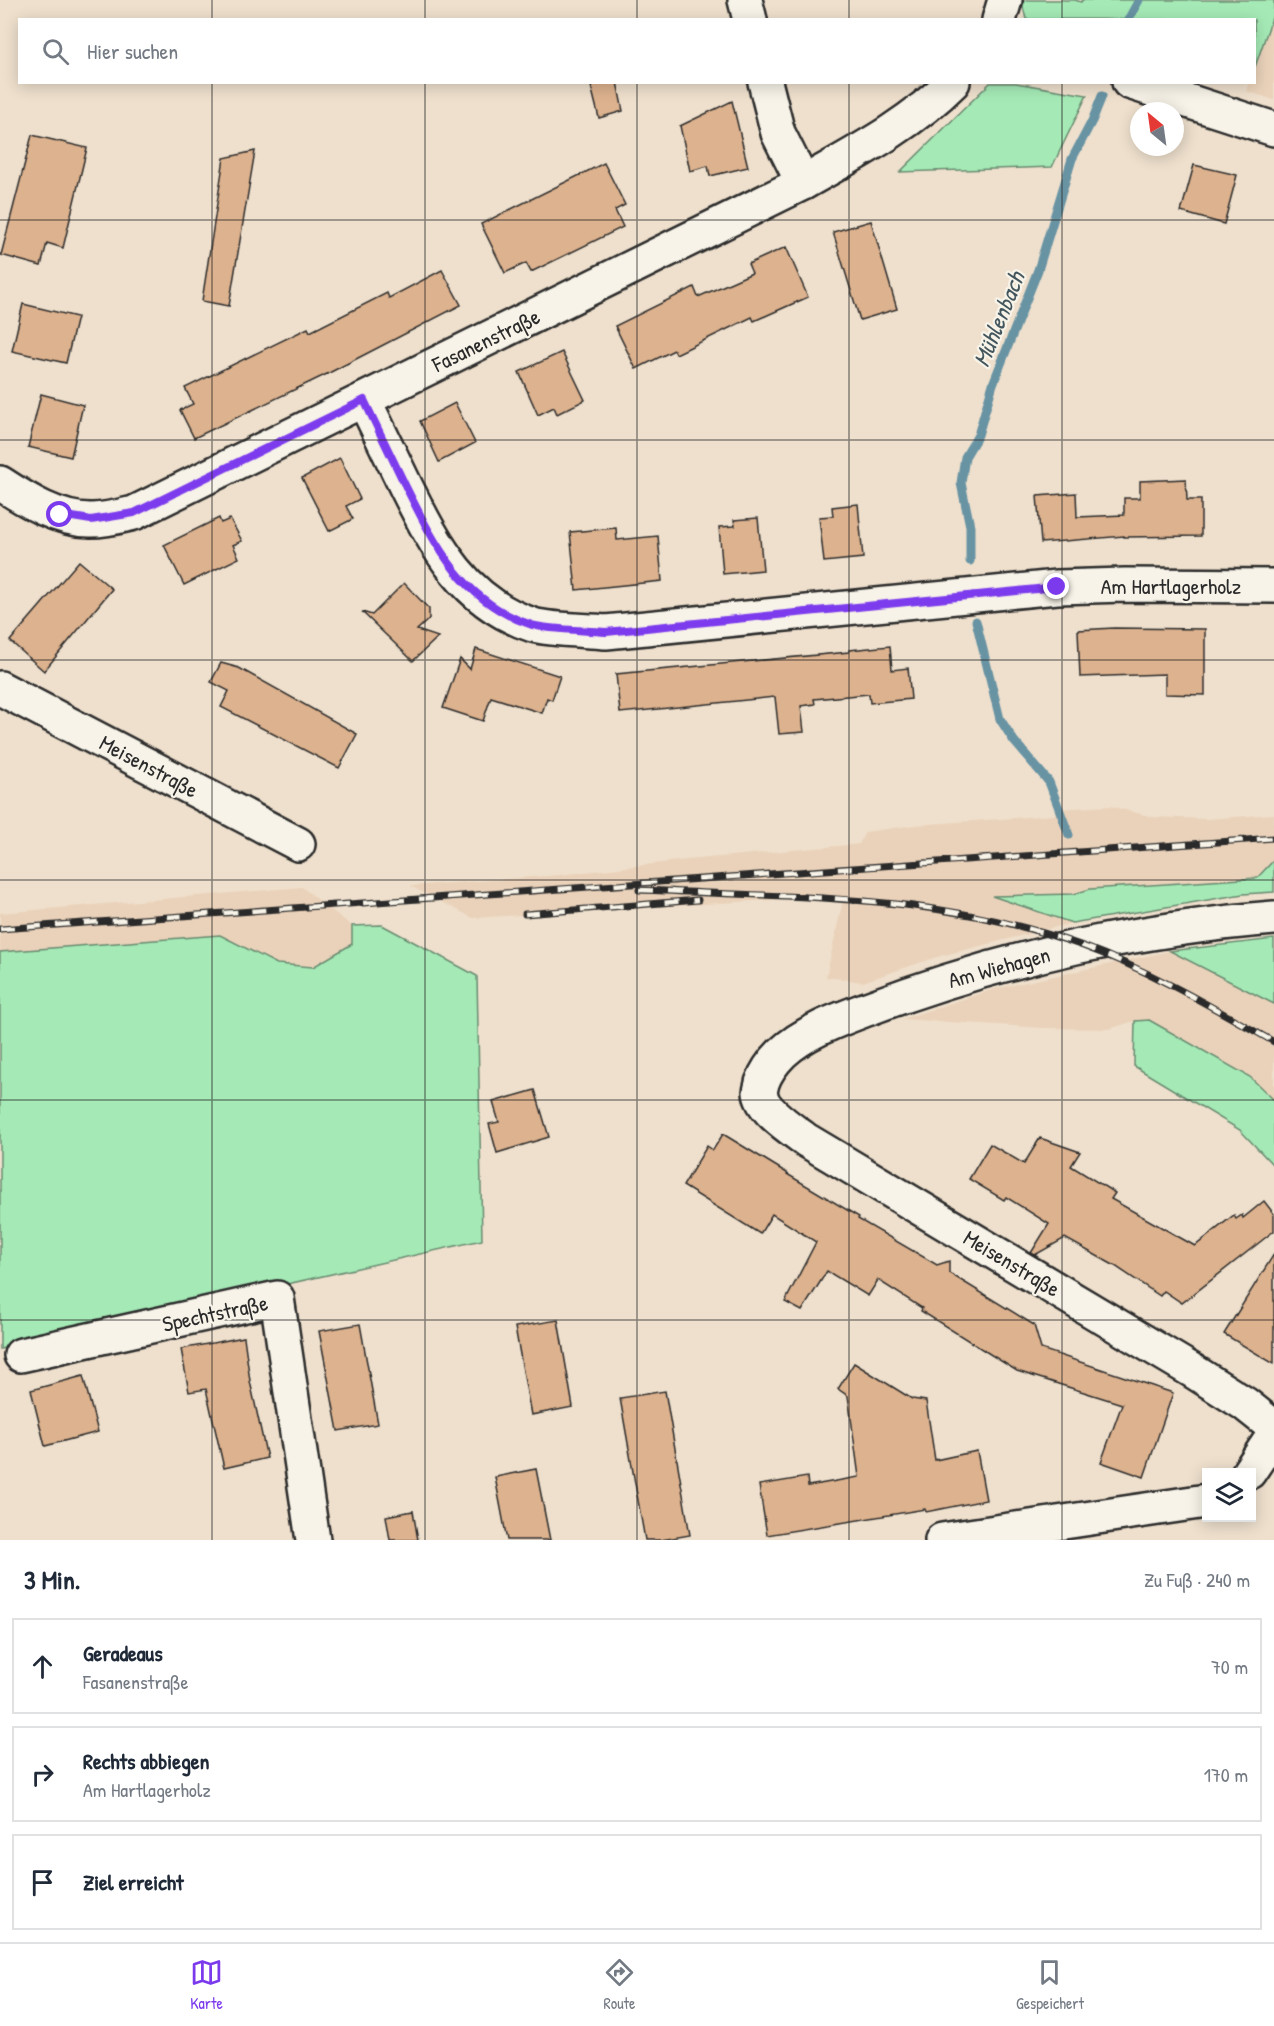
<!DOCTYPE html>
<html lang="de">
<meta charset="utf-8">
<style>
:root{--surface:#fff;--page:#f2f2f3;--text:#1f2937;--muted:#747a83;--line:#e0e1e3;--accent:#7c3aed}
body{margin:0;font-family:"Patrick Hand",sans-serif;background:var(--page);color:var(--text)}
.controls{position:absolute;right:18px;bottom:18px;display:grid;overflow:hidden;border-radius:0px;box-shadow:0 3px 15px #0003}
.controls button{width:54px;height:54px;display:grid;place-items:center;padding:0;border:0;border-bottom:2px solid var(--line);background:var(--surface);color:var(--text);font:30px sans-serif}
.compass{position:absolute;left:1130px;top:102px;width:54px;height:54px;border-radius:50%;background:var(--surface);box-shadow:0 3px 15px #0003;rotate:331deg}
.stop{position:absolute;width:18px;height:18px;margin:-14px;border:4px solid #7c3aed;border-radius:50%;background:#fff}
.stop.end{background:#7c3aed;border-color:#fff;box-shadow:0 2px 6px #0008}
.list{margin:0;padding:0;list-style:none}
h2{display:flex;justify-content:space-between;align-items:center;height:78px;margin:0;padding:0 24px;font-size:26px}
h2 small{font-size:20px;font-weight:400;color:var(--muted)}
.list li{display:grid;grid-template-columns:39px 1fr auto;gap:18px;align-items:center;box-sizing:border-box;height:96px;margin:0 12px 12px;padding:0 12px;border:2px solid var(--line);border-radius:0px}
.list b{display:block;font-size:22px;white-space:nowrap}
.list p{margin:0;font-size:20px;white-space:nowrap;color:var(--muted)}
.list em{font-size:20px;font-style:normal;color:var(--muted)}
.icon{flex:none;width:33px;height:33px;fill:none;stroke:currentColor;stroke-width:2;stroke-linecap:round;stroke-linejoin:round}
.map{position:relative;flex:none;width:1274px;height:1540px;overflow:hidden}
.search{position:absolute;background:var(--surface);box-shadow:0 3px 15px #0003;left:18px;right:18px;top:18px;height:66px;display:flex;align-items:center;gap:15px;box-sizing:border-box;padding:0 21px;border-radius:0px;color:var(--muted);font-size:22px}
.sheet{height:402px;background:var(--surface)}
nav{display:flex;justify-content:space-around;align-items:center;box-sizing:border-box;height:84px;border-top:2px solid var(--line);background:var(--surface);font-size:16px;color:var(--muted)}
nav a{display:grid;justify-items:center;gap:3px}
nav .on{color:var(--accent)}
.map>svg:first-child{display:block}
.built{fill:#ead2ba}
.green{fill:#a5eab6;stroke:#688a70;stroke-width:1.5}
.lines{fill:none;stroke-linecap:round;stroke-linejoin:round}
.stream{stroke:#6893a3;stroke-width:9}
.building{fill:#ddb28e;stroke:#2b2b2b;stroke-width:1.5}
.minor-casing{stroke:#2b2b2b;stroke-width:38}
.minor{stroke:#f7f3e8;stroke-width:33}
.rail-casing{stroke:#2b2b2b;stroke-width:7}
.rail{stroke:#f7f3e8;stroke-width:4.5;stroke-dasharray:14;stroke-linecap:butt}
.route{stroke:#7c3aed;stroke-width:8}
.grid{fill:none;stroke:#2b2b2b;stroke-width:1.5;stroke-opacity:0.55}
.labels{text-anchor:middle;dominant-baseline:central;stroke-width:4.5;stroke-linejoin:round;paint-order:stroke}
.street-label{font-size:22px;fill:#2b2b2b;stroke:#f7f3e8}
.water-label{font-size:24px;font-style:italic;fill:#44565d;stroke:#f7f3e8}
</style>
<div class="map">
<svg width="1274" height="1540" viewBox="0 0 1274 1540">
<rect width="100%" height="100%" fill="#efe0cd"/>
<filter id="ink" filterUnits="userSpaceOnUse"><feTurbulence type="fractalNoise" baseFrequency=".0167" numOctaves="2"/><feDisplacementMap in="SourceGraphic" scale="12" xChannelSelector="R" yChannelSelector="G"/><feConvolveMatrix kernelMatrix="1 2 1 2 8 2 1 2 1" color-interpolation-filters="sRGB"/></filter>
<g filter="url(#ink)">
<!-- built -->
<g class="built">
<path d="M 1274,12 L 1274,100 L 1246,91 L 1249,83 L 1254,82 L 1255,67 Z"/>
<path d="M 1110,806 L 1153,817 L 1207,819 L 1274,814 L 1274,860 L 1257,878 L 1090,889 L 1074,894 L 994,897 L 1072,923 L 937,957 L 863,982 L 826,977 L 843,900 L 804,898 L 473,918 L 410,886 L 559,875 L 686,860 L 859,844 L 865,832 L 915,825 L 1055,815 L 1055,809 Z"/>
<path d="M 302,887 L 352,926 L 352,944 L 313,967 L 277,964 L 220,935 L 0,952 L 0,913 Z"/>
<path d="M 1170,951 L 1274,1004 L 1274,1100 L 1250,1077 L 1149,1020 L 1135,1021 L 1109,1029 L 1043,1028 L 902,1019 L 994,989 Z"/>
</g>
<!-- green -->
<g class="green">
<path d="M 1024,0 L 1075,0 L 1081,2 L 1082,0 L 1274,0 L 1274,12 L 1255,67 L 1254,20 L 1026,19 L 1023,7 Z"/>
<path d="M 990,83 L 1016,83 L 1087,95 L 1052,167 L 900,172 Z"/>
<path d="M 1274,860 L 1274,892 L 1243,894 L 1072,923 L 992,896 L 1074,894 L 1090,889 L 1257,878 Z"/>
<path d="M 382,925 L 477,976 L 482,1240 L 0,1349 L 0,952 L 220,935 L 277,964 L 313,967 L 352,944 L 352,926 Z"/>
<path d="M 1274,939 L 1274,1004 L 1170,951 Z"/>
<path d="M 1149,1020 L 1250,1077 L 1274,1100 L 1274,1166 L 1240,1130 L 1134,1066 L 1135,1021 Z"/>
</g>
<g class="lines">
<!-- stream -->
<g class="stream">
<path d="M 1128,20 L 1139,0"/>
<path d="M 970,561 L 970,526 L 961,483 L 965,457 L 978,435 L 993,384 L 1038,270 L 1072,159 L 1092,121 L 1102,96"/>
<path d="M 976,621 L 1000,719 L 1014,741 L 1049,782 L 1069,835"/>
</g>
</g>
<!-- building -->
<g class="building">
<path d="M 590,82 L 617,82 L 623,111 L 599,118 Z"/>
<path d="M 732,101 L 748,167 L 710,176 L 708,166 L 690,171 L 680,126 Z"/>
<path d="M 32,135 L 87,148 L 63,248 L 47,243 L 41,266 L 1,255 Z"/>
<path d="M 255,151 L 229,306 L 202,301 L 224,158 Z"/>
<path d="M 604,163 L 625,205 L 615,210 L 623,227 L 531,272 L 526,263 L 505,273 L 481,224 Z"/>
<path d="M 1194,165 L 1237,175 L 1224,224 L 1181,212 Z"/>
<path d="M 871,221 L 897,309 L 860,320 L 833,232 Z"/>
<path d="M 786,247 L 808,297 L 754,321 L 752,317 L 676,354 L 674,350 L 636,369 L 615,326 L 694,287 L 698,297 L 752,273 L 748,264 Z"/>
<path d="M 442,270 L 461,305 L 327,374 L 194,438 L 180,410 L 193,404 L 185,388 L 308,328 L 310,332 L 387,293 L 389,298 Z"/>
<path d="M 23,304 L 77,317 L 66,363 L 12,351 Z"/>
<path d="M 562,352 L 585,400 L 557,414 L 554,407 L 538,415 L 519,372 Z"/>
<path d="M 41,394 L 83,405 L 71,457 L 28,447 Z"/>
<path d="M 455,403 L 475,443 L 439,462 L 420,421 Z"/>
<path d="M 340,458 L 360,499 L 346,506 L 353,519 L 329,531 L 302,478 Z"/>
<path d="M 1186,479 L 1187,500 L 1201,500 L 1201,536 L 1124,537 L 1124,536 L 1041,543 L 1037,496 L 1076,493 L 1077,517 L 1124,515 L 1124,498 L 1140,498 L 1140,481 Z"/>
<path d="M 858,504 L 863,558 L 824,562 L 819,517 L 833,516 L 832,507 Z"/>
<path d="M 219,518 L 221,523 L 230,519 L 242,541 L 233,545 L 239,558 L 184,585 L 164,545 Z"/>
<path d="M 758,518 L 763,570 L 723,574 L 719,527 L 735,526 L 734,520 Z"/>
<path d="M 616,528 L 617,540 L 658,536 L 662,581 L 576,590 L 570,532 Z"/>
<path d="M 79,561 L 112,589 L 44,671 L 10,641 Z"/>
<path d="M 404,583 L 429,609 L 429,619 L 417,630 L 438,637 L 413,661 L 362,612 L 372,615 Z"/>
<path d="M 1114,628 L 1205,629 L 1205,695 L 1165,694 L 1165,674 L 1080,677 L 1078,630 Z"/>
<path d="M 890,646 L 892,670 L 908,668 L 911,699 L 870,703 L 869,694 L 814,699 L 815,704 L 801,706 L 804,732 L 779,734 L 775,697 L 620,713 L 616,674 L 849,652 L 849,650 Z"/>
<path d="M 476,649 L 560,676 L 552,700 L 547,698 L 542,713 L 491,697 L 483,721 L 443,708 L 460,659 L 470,669 Z"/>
<path d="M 221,663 L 239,668 L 357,734 L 339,768 L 221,707 L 229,691 L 211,682 Z"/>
<path d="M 535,1090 L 549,1137 L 497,1153 L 489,1124 L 499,1122 L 493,1102 Z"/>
<path d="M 723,1134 L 787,1173 L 787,1174 L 859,1217 L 858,1219 L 937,1265 L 949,1261 L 949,1273 L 1034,1325 L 1041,1349 L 1173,1393 L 1144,1477 L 1101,1462 L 1122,1404 L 1017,1371 L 921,1311 L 922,1308 L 878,1280 L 868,1296 L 827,1271 L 802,1311 L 785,1302 L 816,1242 L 772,1214 L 760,1234 L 683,1186 L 707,1146 L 713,1150 Z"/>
<path d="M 1040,1138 L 1080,1152 L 1071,1166 L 1115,1193 L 1111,1199 L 1195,1246 L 1234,1215 L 1236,1219 L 1242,1215 L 1243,1218 L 1264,1201 L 1274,1214 L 1274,1231 L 1182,1303 L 1164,1291 L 1160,1296 L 1115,1266 L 1065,1238 L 1035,1255 L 1031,1253 L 1049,1224 L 1006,1197 L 1004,1200 L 969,1179 L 990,1144 L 1024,1164 Z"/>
<path d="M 1274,1254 L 1274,1364 L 1224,1334 Z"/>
<path d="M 558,1320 L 573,1407 L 531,1415 L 515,1327 Z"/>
<path d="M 360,1324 L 378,1424 L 338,1431 L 319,1331 Z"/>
<path d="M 244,1337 L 250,1381 L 267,1458 L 224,1468 L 206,1389 L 189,1392 L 181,1349 Z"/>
<path d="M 854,1363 L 912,1399 L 926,1401 L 935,1460 L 977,1451 L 986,1500 L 926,1512 L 925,1509 L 767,1535 L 759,1485 L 807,1477 L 808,1486 L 859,1477 L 848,1396 L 838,1389 Z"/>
<path d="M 83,1376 L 98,1432 L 45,1446 L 31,1390 Z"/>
<path d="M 665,1391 L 690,1535 L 661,1540 L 645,1540 L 620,1398 Z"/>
<path d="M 536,1469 L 550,1540 L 507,1540 L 495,1477 Z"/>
<path d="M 413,1511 L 418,1540 L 390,1540 L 386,1516 Z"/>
</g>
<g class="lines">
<defs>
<g id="minor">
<path d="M 745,0 L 750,20"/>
<path d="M 999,20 L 1005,0"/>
<path d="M 765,82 L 778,133 L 803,183"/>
<path d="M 1129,82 L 1274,129"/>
<path d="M 364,400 C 378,429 392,458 406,487 C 436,547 465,603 533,625 C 550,630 586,630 606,632 L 1057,587 L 1125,585 L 1274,586"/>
<path d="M 0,483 C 26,500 59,521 92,520 C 106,520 121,516 134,513 L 803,183 C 856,153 910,125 953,82"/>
<path d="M 0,688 L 298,844"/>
<path d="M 1274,918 C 1209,923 1144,933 1080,946 C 1007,962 936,983 867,1009 C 838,1020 804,1032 782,1053 C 773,1062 766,1071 762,1083 C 762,1084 760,1091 760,1092 C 761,1110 793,1130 806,1140 L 1193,1371 L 1245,1404 L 1274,1427"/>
<path d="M 21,1355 L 277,1298 L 313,1540"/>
<path d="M 1249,1472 L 1274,1435"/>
<path d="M 942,1540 L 1206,1501"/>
</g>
</defs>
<!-- minor casing -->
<use href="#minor" class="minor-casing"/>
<!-- minor -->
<use href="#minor" class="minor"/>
<defs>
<g id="rail">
<path d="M 639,890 C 671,891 703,893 735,894 C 855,898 969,904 1083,946 C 1151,971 1212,1007 1274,1042"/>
<path d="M 525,914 L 698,900"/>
<path d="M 0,929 L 1274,838"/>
</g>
</defs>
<!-- rail casing -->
<use href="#rail" class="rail-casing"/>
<!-- rail -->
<use href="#rail" class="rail"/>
</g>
</g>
<g class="lines" filter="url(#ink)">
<!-- route -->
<path class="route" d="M 60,515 L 91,520 L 134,513 L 364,400 C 378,429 392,458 406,487 C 436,547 464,603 532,625 C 550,630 586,630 606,632 L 1057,587"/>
</g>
<!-- grid -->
<path class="grid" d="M 212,0 L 212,20M 425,0 L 425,20M 637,0 L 637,20M 849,0 L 849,20M 1062,0 L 1062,20M 212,82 L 212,1540M 425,82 L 425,1540M 637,82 L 637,1540M 849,82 L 849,1540M 1062,82 L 1062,1540M 0,220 L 1274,220M 0,440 L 1274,440M 0,660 L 1274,660M 0,880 L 1274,880M 0,1100 L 1274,1100M 0,1320 L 1274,1320"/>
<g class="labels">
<!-- street labels -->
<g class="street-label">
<text transform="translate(486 340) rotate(-26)">Fasanenstraße</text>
<text x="1171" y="586">Am Hartlagerholz</text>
<text transform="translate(149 766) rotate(28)">Meisenstraße</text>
<text transform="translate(999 967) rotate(-15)">Am Wiehagen</text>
<text transform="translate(1012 1263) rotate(31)">Meisenstraße</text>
<text transform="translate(215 1313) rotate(-12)">Spechtstraße</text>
</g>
<!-- water labels -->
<g class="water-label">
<text transform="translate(998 319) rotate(-68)">Mühlenbach</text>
</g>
</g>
</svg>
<div class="controls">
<button><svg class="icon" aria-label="layers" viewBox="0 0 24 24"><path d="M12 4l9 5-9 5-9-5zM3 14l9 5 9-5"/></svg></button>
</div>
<svg class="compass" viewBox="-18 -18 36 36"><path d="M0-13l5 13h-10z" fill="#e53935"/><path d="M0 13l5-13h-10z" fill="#747a83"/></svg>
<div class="stop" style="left:60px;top:515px"></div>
<div class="stop end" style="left:1057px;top:587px"></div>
<div class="search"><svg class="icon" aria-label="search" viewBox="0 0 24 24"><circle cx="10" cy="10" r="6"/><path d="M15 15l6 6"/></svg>Hier suchen</div>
</div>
<section class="sheet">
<h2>3 Min.<small>Zu Fuß · 240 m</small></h2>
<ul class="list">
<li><svg class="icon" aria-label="ahead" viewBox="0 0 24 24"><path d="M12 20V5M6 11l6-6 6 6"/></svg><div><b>Geradeaus</b><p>Fasanenstraße</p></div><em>70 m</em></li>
<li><svg class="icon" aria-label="right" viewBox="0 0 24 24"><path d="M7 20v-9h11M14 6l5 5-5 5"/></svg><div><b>Rechts abbiegen</b><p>Am Hartlagerholz</p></div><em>170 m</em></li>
<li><svg class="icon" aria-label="arrive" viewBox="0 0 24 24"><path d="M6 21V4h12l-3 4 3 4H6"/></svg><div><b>Ziel erreicht</b></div></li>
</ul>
</section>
<nav>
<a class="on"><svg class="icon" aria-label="map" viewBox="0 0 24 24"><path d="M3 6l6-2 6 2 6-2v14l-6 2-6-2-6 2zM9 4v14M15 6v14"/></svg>Karte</a>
<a><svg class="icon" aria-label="directions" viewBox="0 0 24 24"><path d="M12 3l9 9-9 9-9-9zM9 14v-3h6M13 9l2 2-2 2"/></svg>Route</a>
<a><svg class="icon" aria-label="saved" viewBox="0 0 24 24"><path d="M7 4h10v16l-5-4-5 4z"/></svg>Gespeichert</a>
</nav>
